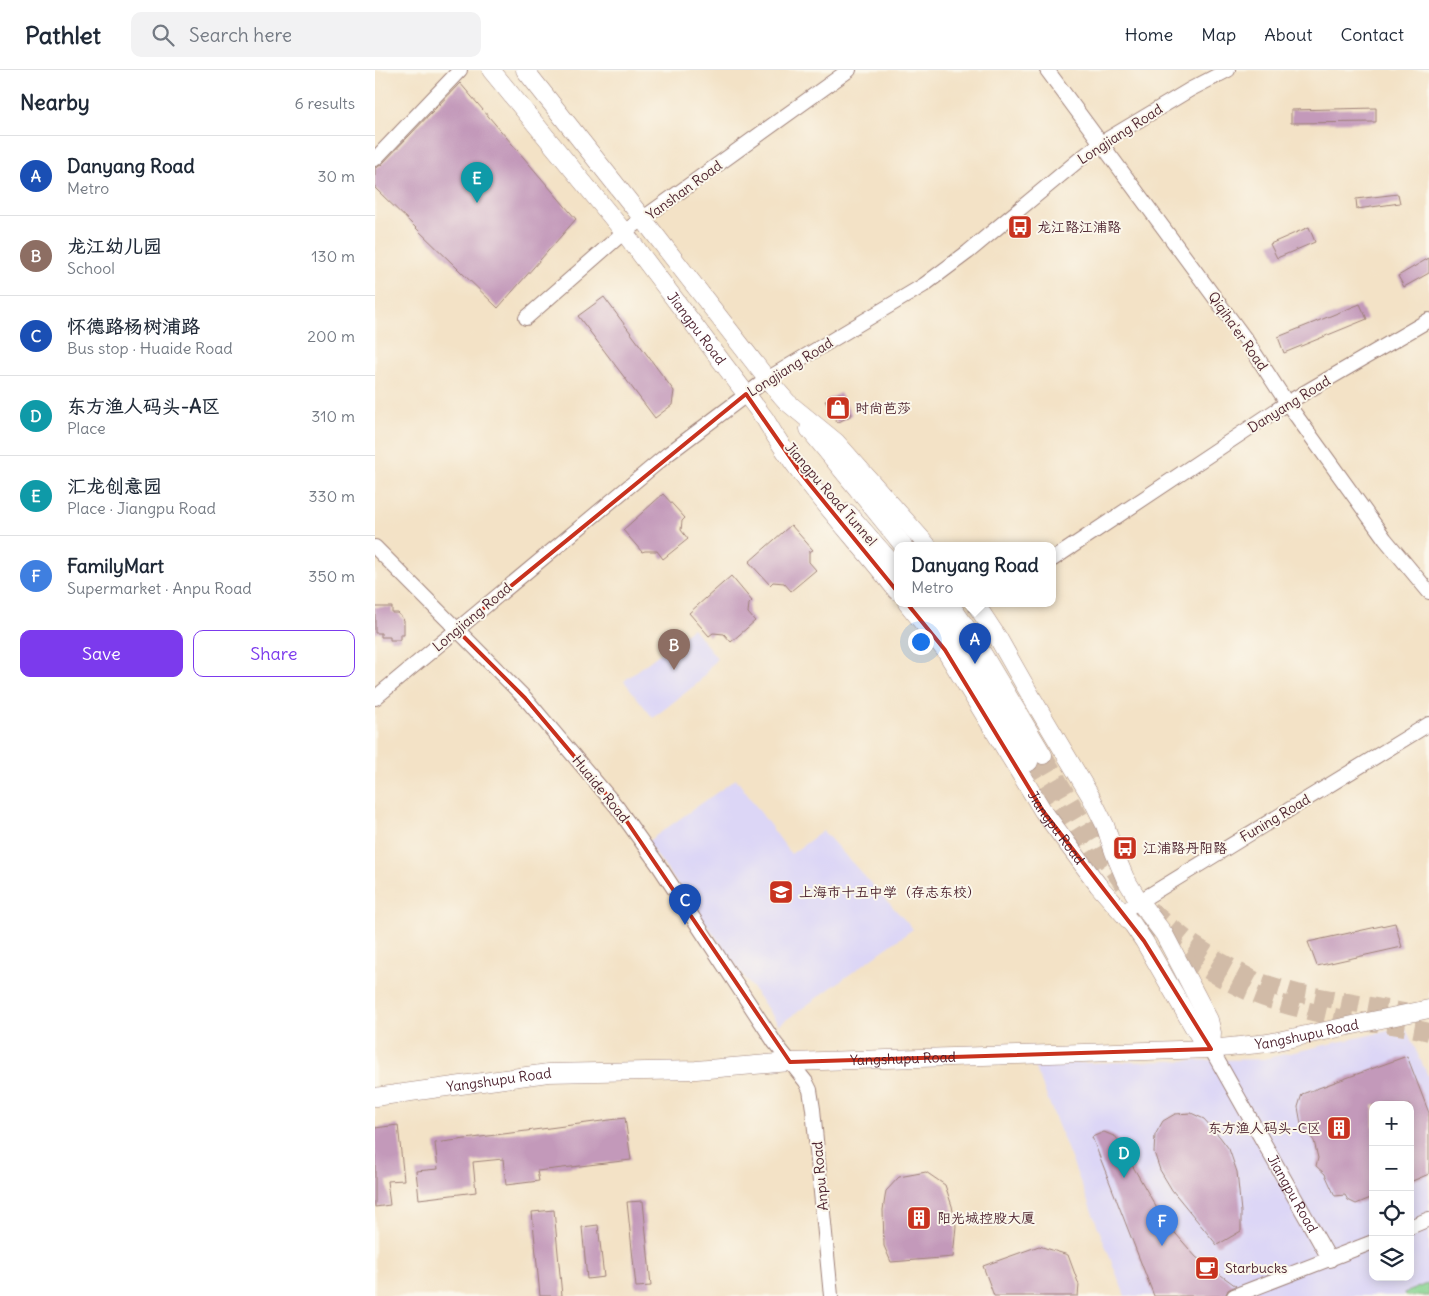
<!DOCTYPE html>
<meta charset="utf-8">
<style>
:root{--surface:#fff;--page:#f2f2f3;--text:#1f2937;--muted:#747a83;--line:#e0e1e3;--accent:#7c3aed}
body{margin:0;font-family:Delius,"LXGW WenKai TC",sans-serif;background:var(--page);color:var(--text)}
.controls{position:absolute;right:15px;bottom:15px;display:grid;overflow:hidden;border-radius:10px;box-shadow:0 2px 12px #0003}
.controls button{width:45px;height:45px;display:grid;place-items:center;padding:0;border:0;border-bottom:1px solid var(--line);background:var(--surface);color:var(--text);font:25px sans-serif}
.you{position:absolute;left:545px;top:571px;width:18px;height:18px;margin:-12px;border:4px solid #fff;border-radius:50%;background:#1a73e8;box-shadow:0 0 0 8px #1a73e833}
.badge{display:grid;place-items:center;width:32px;height:32px;border-radius:50%;background:var(--accent);color:#fff;font-size:16px;font-weight:700}
.pin{position:absolute;translate:-50% -41px;filter:drop-shadow(0 1px 2px #0008)}
.pin::after{content:'';position:absolute;top:26px;width:18px;height:15px;background:inherit;clip-path:polygon(0 0,100% 0,50% 100%)}
.popup{position:absolute;left:519px;top:472px;width:162px;height:65px;box-sizing:border-box;display:grid;place-content:center;border-radius:10px;background:var(--surface);filter:drop-shadow(0 1px 4px #0005);font-size:16px;white-space:nowrap;color:var(--muted)}
.popup b{font-size:19px;color:var(--text)}
.popup::after{content:'';position:absolute;left:50%;top:100%;margin-left:-10px;border:10px solid transparent;border-top-color:var(--surface)}
.list{margin:0;padding:0;list-style:none}
h2{display:flex;justify-content:space-between;align-items:center;height:65px;margin:0;padding:0 20px;font-size:21px}
h2 small{font-size:16px;font-weight:400;color:var(--muted)}
.list li{display:grid;grid-template-columns:32px 1fr auto;gap:15px;align-items:center;box-sizing:border-box;height:80px;padding:0 20px;border-top:1px solid var(--line)}
.list b{display:block;font-size:19px;white-space:nowrap}
.list p{margin:0;font-size:16px;white-space:nowrap;color:var(--muted)}
.list em{font-size:16px;font-style:normal;color:var(--muted)}
.actions{display:flex;gap:10px;padding:15px 20px}
.actions a{flex:1;padding:11px 0;border:1px solid var(--accent);border-radius:10px;text-align:center;font-size:18px;color:var(--accent)}
.actions .main{background:var(--accent);color:#fff}
.icon{flex:none;width:28px;height:28px;fill:none;stroke:currentColor;stroke-width:2;stroke-linecap:round;stroke-linejoin:round}
.map{position:relative;flex:none;width:1054px;height:1226px;overflow:hidden}
header{display:flex;align-items:center;gap:30px;box-sizing:border-box;height:70px;padding:0 25px;background:var(--surface);border-bottom:1px solid var(--line)}
header strong{font-size:24px}
nav{display:flex;gap:28px;margin-inline-start:auto;font-size:18px}
.search{width:350px;height:45px;background:var(--page);display:flex;align-items:center;gap:12px;box-sizing:border-box;padding:0 18px;border-radius:10px;color:var(--muted);font-size:19px}
main{display:flex}
aside{flex:1;background:var(--surface)}
.map>svg:first-child{display:block}
.built{fill:#dcd6f6;fill-rule:evenodd}
.green{fill:#88d492;stroke:#697a5e}
.building{fill:#c399ba}
.lines{fill:none;stroke-linecap:round;stroke-linejoin:round}
.major-tunnel{stroke:#d1bba7;stroke-width:18;stroke-dasharray:18 9;stroke-linecap:butt}
.minor-casing{stroke:#9e8078;stroke-width:16}
.major-casing{stroke:#9e8078;stroke-width:19}
.minor{stroke:#fff;stroke-width:14}
.major{stroke:#fff;stroke-width:18}
.marked{fill:none;stroke:#c8321e;stroke-width:4;stroke-linejoin:round}
.labels{text-anchor:middle;dominant-baseline:central;stroke-width:4;stroke-linejoin:round;paint-order:stroke}
.street-label{font-size:14px;fill:#4a1f2b;stroke:#fbf7ec}
.poi-label{font-size:14px;fill:#4a1f2b;stroke:#fbf7ec;text-anchor:start}
</style>
<header>
<strong>Pathlet</strong>
<div class="search"><svg class="icon" aria-label="search" viewBox="0 0 24 24"><circle cx="10" cy="10" r="6"/><path d="M15 15l6 6"/></svg>Search here</div>
<nav><a>Home</a><a>Map</a><a>About</a><a>Contact</a></nav>
</header>
<main>
<aside>
<h2>Nearby<small>6 results</small></h2>
<ul class="list">
<li><span class="badge" style="background:#1a4fb4">A</span><div><b>Danyang Road</b><p>Metro</p></div><em>30 m</em></li>
<li><span class="badge" style="background:#8d6e63">B</span><div><b>龙江幼儿园</b><p>School</p></div><em>130 m</em></li>
<li><span class="badge" style="background:#1a4fb4">C</span><div><b>怀德路杨树浦路</b><p>Bus stop · Huaide Road</p></div><em>200 m</em></li>
<li><span class="badge" style="background:#0f9aa8">D</span><div><b>东方渔人码头-A区</b><p>Place</p></div><em>310 m</em></li>
<li><span class="badge" style="background:#0f9aa8">E</span><div><b>汇龙创意园</b><p>Place · Jiangpu Road</p></div><em>330 m</em></li>
<li><span class="badge" style="background:#3f7fe0">F</span><div><b>FamilyMart</b><p>Supermarket · Anpu Road</p></div><em>350 m</em></li>
</ul>
<div class="actions"><a class="main">Save</a><a>Share</a></div>
</aside>
<div class="map">
<svg width="1054" height="1226" viewBox="0 0 1054 1226">
<rect width="100%" height="100%" fill="#fbf7ec"/>
<filter id="ink" filterUnits="userSpaceOnUse"><feTurbulence type="fractalNoise" baseFrequency=".02" numOctaves="2"/><feDisplacementMap in="SourceGraphic" scale="10" xChannelSelector="R" yChannelSelector="G"/><feConvolveMatrix kernelMatrix="1 2 1 2 8 2 1 2 1" color-interpolation-filters="sRGB"/></filter>
<filter id="wash" filterUnits="userSpaceOnUse"><feTurbulence type="fractalNoise" baseFrequency=".0096" numOctaves="4" result="noise"/><feDisplacementMap in="SourceGraphic" scale="20" xChannelSelector="R" yChannelSelector="G"/><feGaussianBlur stdDeviation="1.12" result="paint"/><feColorMatrix in="noise" values="0 0 0 0 0 0 0 0 0 0 0 0 0 0 0 0 0 1.4 0 .05"/><feComposite in="paint" operator="in"/></filter>
<g filter="url(#wash)">
<rect width="100%" height="100%" fill="#f3e2c6"/>
<!-- built -->
<g class="built">
<path d="M 318,558 L 342,588 L 324,612 L 278,648 L 249,611 Z"/>
<path d="M 361,709 L 416,784 L 448,761 L 538,859 L 404,955 L 272,772 Z"/>
<path d="M 1030,957 L 1054,1008 L 1054,1226 L 750,1226 L 659,994 L 888,989 ZM 998,1035 L 1035,1035 L 1035,1207 L 998,1207 Z"/>
</g>
<!-- green -->
<path class="green" d="M 1054,1213 L 1054,1226 L 1030,1226 L 1029,1223 Z"/>
<g id="blocks">
<!-- building -->
<g class="building">
<path d="M 85,13 L 201,149 L 123,238 L 0,118 L 0,98 L 6,95 Z"/>
<path d="M 1001,38 L 1001,52 L 916,53 L 916,40 Z"/>
<path d="M 1023,124 L 1025,133 L 982,139 L 981,129 Z"/>
<path d="M 934,157 L 940,172 L 902,188 L 895,174 Z"/>
<path d="M 1054,188 L 1054,203 L 1029,217 L 1023,206 Z"/>
<path d="M 229,227 L 299,321 L 297,335 L 280,348 L 203,246 Z"/>
<path d="M 985,234 L 992,249 L 909,283 L 903,267 Z"/>
<path d="M 465,323 L 477,345 L 462,353 L 450,331 Z"/>
<path d="M 288,424 L 310,448 L 307,451 L 306,460 L 313,469 L 288,489 L 282,481 L 270,481 L 267,482 L 248,460 Z"/>
<path d="M 416,455 L 438,480 L 434,482 L 434,492 L 441,500 L 416,521 L 409,513 L 398,512 L 395,515 L 374,492 Z"/>
<path d="M 356,506 L 377,531 L 374,534 L 373,543 L 380,551 L 356,572 L 349,564 L 338,563 L 334,566 L 314,543 Z"/>
<path d="M 0,537 L 17,537 L 17,543 L 23,543 L 29,550 L 29,565 L 25,565 L 25,570 L 15,570 L 15,567 L 6,567 L 6,563 L 0,563 Z"/>
<path d="M 1020,853 L 1027,877 L 942,896 L 933,872 Z"/>
<path d="M 1032,986 L 1054,1043 L 1054,1104 L 1035,1112 L 1035,1035 L 998,1035 L 998,1127 L 981,1134 L 973,1130 L 970,1125 L 960,1126 L 950,1104 L 941,1096 L 943,1088 L 939,1071 L 926,1054 L 923,1037 L 927,1024 Z"/>
<path d="M 816,1043 L 829,1049 L 845,1067 L 854,1079 L 862,1102 L 866,1142 L 866,1161 L 842,1175 L 797,1120 L 785,1100 L 779,1082 L 780,1065 L 788,1051 L 800,1044 Z"/>
<path d="M 250,1048 L 256,1090 L 162,1101 L 164,1111 L 131,1115 L 128,1089 L 98,1092 L 101,1122 L 44,1129 L 41,1101 L 63,1099 L 60,1073 Z"/>
<path d="M 23,1055 L 29,1110 L 12,1111 L 15,1135 L 0,1137 L 0,1058 Z"/>
<path d="M 729,1062 L 741,1067 L 788,1149 L 821,1187 L 861,1216 L 853,1220 L 850,1226 L 779,1226 L 717,1067 Z"/>
<path d="M 551,1102 L 570,1115 L 577,1136 L 581,1156 L 578,1187 L 516,1192 L 509,1176 L 508,1140 L 511,1121 L 524,1107 Z"/>
<path d="M 268,1131 L 276,1216 L 261,1217 L 252,1132 Z"/>
<path d="M 179,1140 L 187,1226 L 165,1226 L 157,1142 Z"/>
<path d="M 223,1155 L 229,1207 L 212,1209 L 207,1157 Z"/>
<path d="M 664,1176 L 693,1185 L 704,1215 L 703,1226 L 619,1226 L 608,1196 Z"/>
</g>
</g>
</g>
<g filter="url(#ink)">
<use href="#blocks" fill-opacity="0" stroke="#9e8078" stroke-width="1"/>
<g class="lines">
<!-- major-tunnel -->
<g class="major-tunnel">
<path d="M 668,685 L 727,785 L 749,815"/>
<path d="M 654,692 L 724,803"/>
<path d="M 749,833 C 781,868 835,906 879,924 C 904,934 933,941 960,947 C 991,953 1023,954 1054,962"/>
<path d="M 775,840 L 812,870 L 846,892 L 881,911 L 922,923 L 1034,943"/>
</g>
<defs>
<g id="minor">
<path d="M 672,0 L 871,270 L 912,333 L 1010,469 L 1054,522"/>
<path d="M 0,89 L 85,0"/>
<path d="M 151,248 L 249,162 L 474,0"/>
<path d="M 0,477 L 150,628 L 242,737 L 284,796 L 400,973 L 431,1012 L 435,1020 L 438,1039 L 456,1226"/>
<path d="M 678,489 L 912,333 L 1054,250"/>
<path d="M 0,628 L 293,384 L 392,309 L 549,215 L 593,182 L 705,89 L 726,73 L 816,19 L 853,0"/>
<path d="M 747,842 L 1054,654"/>
<path id="s1" d="M 836,979 L 955,1190"/>
<path d="M 1035,1157 L 1054,1149"/>
<path d="M 859,1226 L 998,1172"/>
</g>
<g id="major">
<path id="s2" d="M 116,0 L 249,162 L 390,349 C 426,412 478,464 522,521"/>
<path d="M 150,0 L 268,149 L 392,309 L 412,332 L 461,372 L 552,475"/>
<path d="M 434,359 L 528,475"/>
<path d="M 473,443 L 522,499"/>
<path id="s3" d="M 532,533 L 570,580 L 668,741 L 723,815 L 758,855 L 769,871 L 818,956 L 826,969 L 836,979"/>
<path d="M 553,533 L 585,574 L 654,692"/>
<path d="M 574,533 L 599,569 L 668,685"/>
<path d="M 600,533 L 623,568 L 657,628 L 716,727 L 730,755 L 739,782 L 750,808 L 764,831 L 789,864 L 834,950 L 837,963 L 836,979"/>
<path id="s4" d="M 0,1027 L 173,1003 L 321,1000 L 415,992 L 836,979 L 893,973 L 1054,939"/>
</g>
</defs>
<!-- minor casing -->
<use href="#minor" class="minor-casing"/>
<!-- major casing -->
<use href="#major" class="major-casing"/>
<!-- minor -->
<use href="#minor" class="minor"/>
<!-- major -->
<use href="#major" class="major"/>
</g>
</g>
<!-- marked area -->
<path class="marked" d="M 371,324 L 428,406 L 570,580 L 668,741 L 769,871 L 836,979 L 415,992 L 242,737 L 150,628 L 82,560 Z"/>
<!-- icons -->
<defs>
<symbol id="bus-square" viewBox="-11 -11 22 22"><rect x="-9" y="-9" width="18" height="18" rx="4" fill="#c8321e" stroke="#fbf7ec"/><path d="M-5-6H5V4H4V6H2V4H-2V6H-4V4H-5ZM-3.5-4V0h7V-4ZM-3.5 1.2v1.5H-2V1.2ZM2 1.2v1.5H3.5V1.2Z" fill="#fff"/></symbol>
<symbol id="shop-square" viewBox="-11 -11 22 22"><rect x="-9" y="-9" width="18" height="18" rx="4" fill="#c8321e" stroke="#fbf7ec"/><path d="M-5-2.5h2.3a2.7 3.5 0 0 1 5.4 0H5L5.5 6h-11ZM-1.5-2.5h3a1.5 2.3 0 0 0-3 0Z" fill="#fff"/></symbol>
<symbol id="school-square" viewBox="-11 -11 22 22"><rect x="-9" y="-9" width="18" height="18" rx="4" fill="#c8321e" stroke="#fbf7ec"/><path d="M0-5L7-2L0 1L-7-2ZM-4 1L0 2.5L4 1V4Q0 6-4 4Z" fill="#fff"/></symbol>
<symbol id="building-square" viewBox="-11 -11 22 22"><rect x="-9" y="-9" width="18" height="18" rx="4" fill="#c8321e" stroke="#fbf7ec"/><path d="M-4-6H4V6H1V3H-1V6H-4ZM-2.5-4.3h1.7v1.8h-1.7ZM.8-4.3h1.7v1.8H.8ZM-2.5-1h1.7V.8h-1.7ZM.8-1h1.7V.8H.8Z" fill="#fff"/></symbol>
<symbol id="cafe-square" viewBox="-11 -11 22 22"><rect x="-9" y="-9" width="18" height="18" rx="4" fill="#c8321e" stroke="#fbf7ec"/><path d="M-5.5-4.5H6V0H3Q3 3.5 0 3.5H-2.5Q-5.5 3.5-5.5 0ZM3-3.2v2h1.7v-2ZM-6 4.5H4V6H-6Z" fill="#fff"/></symbol>
</defs>
<g fill-rule="evenodd">
<use href="#bus-square" x="631" y="143" width="28" height="28"/>
<use href="#shop-square" x="449" y="324" width="28" height="28"/>
<use href="#bus-square" x="736" y="764" width="28" height="28"/>
<use href="#school-square" x="392" y="808" width="28" height="28"/>
<use href="#building-square" x="950" y="1044" width="28" height="28"/>
<use href="#building-square" x="530" y="1134" width="28" height="28"/>
<use href="#cafe-square" x="818" y="1184" width="28" height="28"/>
</g>
<g class="labels">
<!-- street labels -->
<g class="street-label">
<text transform="translate(745 64) rotate(-33)">Longjiang Road</text>
<text transform="translate(309 120) rotate(-36)">Yanshan Road</text>
<text stroke="none"><textPath href="#s2" startOffset="330">Jiangpu Road</textPath></text>
<text transform="translate(863 261) rotate(55)">Qiqiha'er Road</text>
<text transform="translate(415 297) rotate(-32)">Longjiang Road</text>
<text transform="translate(914 334) rotate(-32)">Danyang Road</text>
<text transform="translate(456 424) rotate(49)">Jiangpu Road Tunnel</text>
<text transform="translate(97 547) rotate(-40)">Longjiang Road</text>
<text transform="translate(226 719) rotate(51)">Huaide Road</text>
<text transform="translate(900 748) rotate(-31)">Funing Road</text>
<text stroke="none"><textPath href="#s3" startOffset="270">Jiangpu Road</textPath></text>
<text stroke="none"><textPath href="#s4" startOffset="935">Yangshupu Road</textPath></text>
<text stroke="none"><textPath href="#s4" startOffset="530">Yangshupu Road</textPath></text>
<text stroke="none"><textPath href="#s4" startOffset="125">Yangshupu Road</textPath></text>
<text transform="translate(445 1106) rotate(-95)">Anpu Road</text>
<text stroke="none"><textPath href="#s1" startOffset="166">Jiangpu Road</textPath></text>
</g>
<!-- poi labels -->
<g class="poi-label">
<text x="662" y="157">龙江路江浦路</text>
<text x="480" y="338">时尚芭莎</text>
<text x="768" y="778">江浦路丹阳路</text>
<text x="424" y="822">上海市十五中学（存志东校）</text>
<text x="946" y="1058" text-anchor="end">东方渔人码头-C区</text>
<text x="562" y="1148">阳光城控股大厦</text>
<text x="850" y="1198">Starbucks</text>
</g>
</g>
</svg>
<div class="controls">
<button>+</button>
<button>−</button>
<button><svg class="icon" aria-label="locate" viewBox="0 0 24 24"><circle cx="12" cy="12" r="6"/><path d="M12 2v4M12 18v4M2 12h4M18 12h4"/></svg></button>
<button><svg class="icon" aria-label="layers" viewBox="0 0 24 24"><path d="M12 4l9 5-9 5-9-5zM3 14l9 5 9-5"/></svg></button>
</div>
<div class="you"></div>
<div class="pin badge" style="left:600px;top:594px;background:#1a4fb4">A</div>
<div class="popup"><b>Danyang Road</b>Metro</div>
<div class="pin badge" style="left:299px;top:600px;background:#8d6e63">B</div>
<div class="pin badge" style="left:310px;top:855px;background:#1a4fb4">C</div>
<div class="pin badge" style="left:749px;top:1108px;background:#0f9aa8">D</div>
<div class="pin badge" style="left:102px;top:133px;background:#0f9aa8">E</div>
<div class="pin badge" style="left:787px;top:1176px;background:#3f7fe0">F</div>
</div>
</main>
